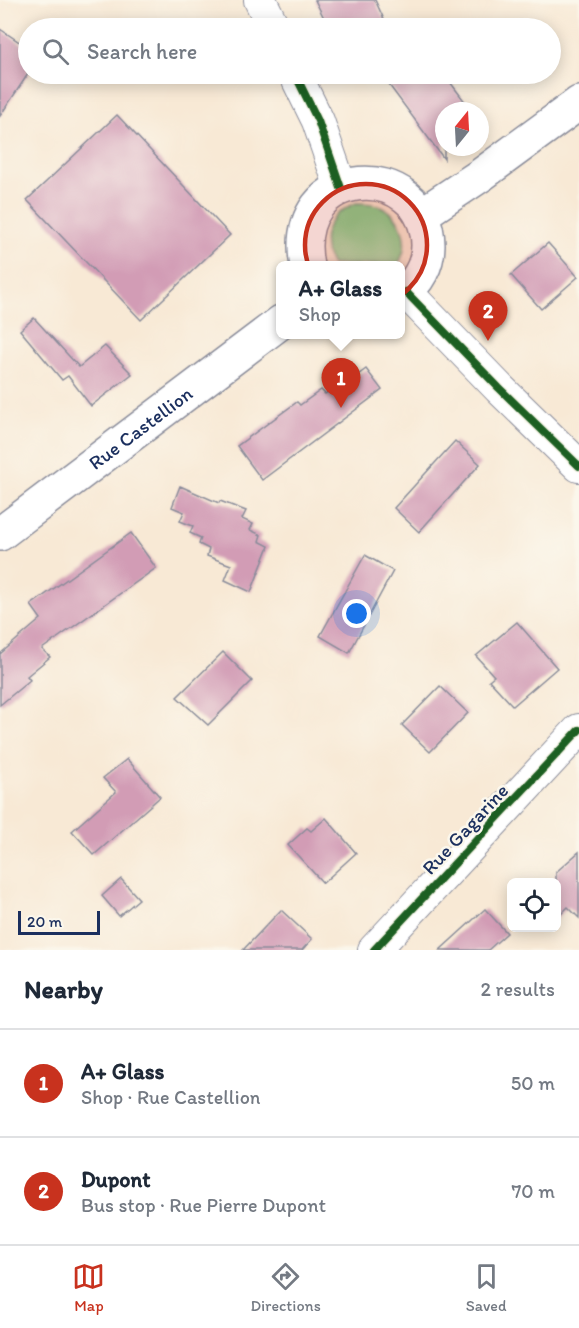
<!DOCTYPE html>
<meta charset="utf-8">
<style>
:root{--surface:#fff;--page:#f2f2f3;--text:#1f2937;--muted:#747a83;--line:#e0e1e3;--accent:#c8321e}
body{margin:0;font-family:Itim,sans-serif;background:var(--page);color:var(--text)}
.controls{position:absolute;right:18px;bottom:18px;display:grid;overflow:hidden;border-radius:9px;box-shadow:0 3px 15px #0003}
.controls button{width:54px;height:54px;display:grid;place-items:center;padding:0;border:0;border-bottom:2px solid var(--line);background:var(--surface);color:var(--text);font:30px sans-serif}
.compass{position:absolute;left:435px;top:102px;width:54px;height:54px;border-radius:50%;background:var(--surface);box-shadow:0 3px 15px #0003;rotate:18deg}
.scale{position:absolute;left:18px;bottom:15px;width:82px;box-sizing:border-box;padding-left:6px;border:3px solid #1b2f5e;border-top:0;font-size:16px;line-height:21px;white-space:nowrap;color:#1b2f5e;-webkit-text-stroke:4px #fbf7ec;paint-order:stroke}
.you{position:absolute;left:357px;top:614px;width:21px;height:21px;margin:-15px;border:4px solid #fff;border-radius:50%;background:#1a73e8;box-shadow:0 0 0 9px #1a73e833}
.badge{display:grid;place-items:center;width:39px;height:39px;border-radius:50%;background:var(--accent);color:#fff;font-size:20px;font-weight:700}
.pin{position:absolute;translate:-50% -50px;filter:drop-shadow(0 2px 3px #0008)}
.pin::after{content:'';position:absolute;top:32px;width:21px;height:18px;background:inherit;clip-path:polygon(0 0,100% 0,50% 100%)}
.popup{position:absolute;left:276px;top:261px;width:129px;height:78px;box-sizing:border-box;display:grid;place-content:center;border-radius:9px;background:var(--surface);filter:drop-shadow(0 2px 4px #0005);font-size:20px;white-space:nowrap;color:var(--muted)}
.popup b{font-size:22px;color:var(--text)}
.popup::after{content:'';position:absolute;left:50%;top:100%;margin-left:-12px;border:12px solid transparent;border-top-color:var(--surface)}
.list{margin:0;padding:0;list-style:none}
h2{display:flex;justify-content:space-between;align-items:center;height:78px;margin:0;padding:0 24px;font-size:26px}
h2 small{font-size:20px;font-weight:400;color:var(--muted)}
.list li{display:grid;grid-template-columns:39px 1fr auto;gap:18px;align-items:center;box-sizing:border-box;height:108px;padding:0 24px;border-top:2px solid var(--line)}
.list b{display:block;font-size:22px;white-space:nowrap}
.list p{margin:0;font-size:20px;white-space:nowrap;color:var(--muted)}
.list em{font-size:20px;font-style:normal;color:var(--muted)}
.icon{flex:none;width:33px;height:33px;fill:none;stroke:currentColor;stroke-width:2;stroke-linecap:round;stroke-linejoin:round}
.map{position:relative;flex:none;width:579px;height:950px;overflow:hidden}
.search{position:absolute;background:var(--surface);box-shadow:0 3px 15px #0003;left:18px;right:18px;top:18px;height:66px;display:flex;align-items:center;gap:15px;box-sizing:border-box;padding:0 21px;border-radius:33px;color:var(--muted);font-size:22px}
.sheet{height:294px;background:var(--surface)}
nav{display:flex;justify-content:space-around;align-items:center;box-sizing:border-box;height:84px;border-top:2px solid var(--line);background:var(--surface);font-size:16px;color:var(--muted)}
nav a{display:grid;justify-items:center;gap:3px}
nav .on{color:var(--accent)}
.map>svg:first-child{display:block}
.green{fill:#85d392;stroke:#508178;stroke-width:1.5}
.building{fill:#d29cb5}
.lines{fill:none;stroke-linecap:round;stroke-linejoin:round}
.minor-casing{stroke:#8a8c9a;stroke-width:34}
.major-casing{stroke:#8a8c9a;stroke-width:36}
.minor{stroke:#fff;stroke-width:32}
.major{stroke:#fff;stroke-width:33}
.cycleway-casing{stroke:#fbf7ec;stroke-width:11}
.cycleway{stroke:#1b5e20;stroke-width:8}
.marked{fill:#c8321e;fill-opacity:0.2;stroke:#c8321e;stroke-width:4.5;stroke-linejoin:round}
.labels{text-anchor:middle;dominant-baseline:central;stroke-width:5;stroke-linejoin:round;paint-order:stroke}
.street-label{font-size:20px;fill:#1b2f5e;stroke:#fbf7ec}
</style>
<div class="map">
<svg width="579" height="950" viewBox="0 0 579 950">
<rect width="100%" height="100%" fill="#fbf7ec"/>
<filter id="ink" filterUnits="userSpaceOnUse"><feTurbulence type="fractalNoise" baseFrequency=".0167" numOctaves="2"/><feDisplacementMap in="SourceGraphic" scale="12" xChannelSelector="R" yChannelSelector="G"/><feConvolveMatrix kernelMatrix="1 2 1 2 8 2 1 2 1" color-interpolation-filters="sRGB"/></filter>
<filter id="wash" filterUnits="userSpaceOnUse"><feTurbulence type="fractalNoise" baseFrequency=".008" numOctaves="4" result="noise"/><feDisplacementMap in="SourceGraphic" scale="24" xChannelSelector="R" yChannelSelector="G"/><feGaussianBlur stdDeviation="1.35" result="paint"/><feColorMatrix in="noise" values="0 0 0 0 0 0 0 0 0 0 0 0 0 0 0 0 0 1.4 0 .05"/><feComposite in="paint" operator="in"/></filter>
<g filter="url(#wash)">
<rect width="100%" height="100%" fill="#f8e9d5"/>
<!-- green -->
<path class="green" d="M 356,203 C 366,203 375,203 384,208 C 404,219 411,247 397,265 L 332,265 C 315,237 328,215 356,203 Z"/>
<g id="blocks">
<!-- building -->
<g class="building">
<path d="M 315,0 L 375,0 L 388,28 L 329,28 Z"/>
<path d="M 0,29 L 28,48 L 28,74 L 0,116 Z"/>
<path d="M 405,74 L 444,74 L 472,111 L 444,111 L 444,159 L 389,85 Z"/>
<path d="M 117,115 L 230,235 L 141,320 L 27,200 Z"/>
<path d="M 548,243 L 578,277 L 541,309 L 511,275 Z"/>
<path d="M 34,318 L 79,367 L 105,346 L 132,374 L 91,406 L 68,376 L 62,380 L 20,330 Z"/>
<path d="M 366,369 L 382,390 L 262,480 L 237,446 L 297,402 L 300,405 L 321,390 L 325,394 L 344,380 L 347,383 Z"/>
<path d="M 455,441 L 480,464 L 419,532 L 394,508 Z"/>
<path d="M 180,486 L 219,503 L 220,501 L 246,511 L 242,519 L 253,524 L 250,530 L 261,535 L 259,541 L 269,546 L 251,592 L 225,580 L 231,565 L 207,556 L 209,549 L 199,544 L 201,538 L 190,533 L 193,526 L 180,521 L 184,512 L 172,507 Z"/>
<path d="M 131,533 L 156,568 L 42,649 L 50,657 L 27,676 L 30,680 L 0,705 L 0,654 L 41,619 L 31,605 Z"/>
<path d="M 365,555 L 393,571 L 349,653 L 320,636 Z"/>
<path d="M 517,622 L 557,668 L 513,706 L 489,680 L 494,676 L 476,656 Z"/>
<path d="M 223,652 L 252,681 L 208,725 L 177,697 Z"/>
<path d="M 440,686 L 468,713 L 430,752 L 402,725 Z"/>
<path d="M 127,759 L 160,797 L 94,855 L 72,831 L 116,792 L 103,778 Z"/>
<path d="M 326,818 L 356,853 L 323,883 L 288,845 L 307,828 L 311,831 Z"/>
<path d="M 579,852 L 579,918 L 568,907 L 556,919 L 556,872 Z"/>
<path d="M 121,879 L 139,899 L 119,916 L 102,896 Z"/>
<path d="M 485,909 L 507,933 L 488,950 L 440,950 Z"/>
<path d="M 281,910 L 312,939 L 302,950 L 243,950 Z"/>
</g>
</g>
</g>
<g filter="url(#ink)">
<use href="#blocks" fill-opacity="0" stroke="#8a8c9a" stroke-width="1.5"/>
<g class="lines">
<defs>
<g id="minor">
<path d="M 260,0 L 274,28"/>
<path d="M 295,74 L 318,121 L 341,188"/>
<path d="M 406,292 L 499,388 L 579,466"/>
<path d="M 374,950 L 579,730"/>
</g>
<g id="major">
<path d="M 421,215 L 481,175 L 579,103"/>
<path d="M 307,266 C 287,161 427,158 428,245 C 428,266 417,283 401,296"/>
<path id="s1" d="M 0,534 L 281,322"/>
</g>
</defs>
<!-- minor casing -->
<use href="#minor" class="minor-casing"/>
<!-- major casing -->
<use href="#major" class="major-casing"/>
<!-- minor -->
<use href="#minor" class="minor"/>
<!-- major -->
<use href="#major" class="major"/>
<defs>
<g id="cycleway">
<path d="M 295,74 L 318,121 L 341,188"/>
<path d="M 406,292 L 499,388 L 579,466"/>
<path d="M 374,950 L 579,730"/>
</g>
</defs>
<!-- cycleway casing -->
<use href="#cycleway" class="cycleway-casing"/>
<!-- cycleway -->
<use href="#cycleway" class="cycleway"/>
</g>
</g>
<!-- marked area -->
<path class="marked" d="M305 245a61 61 0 1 1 122 0a61 61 0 1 1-122 0Z"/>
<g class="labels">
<!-- street labels -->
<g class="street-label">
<text stroke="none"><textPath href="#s1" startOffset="176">Rue Castellion</textPath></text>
<text transform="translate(465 829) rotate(-47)">Rue Gagarine</text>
</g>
</g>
</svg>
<div class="controls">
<button><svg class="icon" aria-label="locate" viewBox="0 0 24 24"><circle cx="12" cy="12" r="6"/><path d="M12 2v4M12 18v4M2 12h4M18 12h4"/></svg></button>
</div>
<svg class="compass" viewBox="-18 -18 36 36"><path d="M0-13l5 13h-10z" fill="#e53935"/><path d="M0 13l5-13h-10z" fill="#747a83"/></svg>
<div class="scale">20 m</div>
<div class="you"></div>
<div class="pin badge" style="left:341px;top:408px">1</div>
<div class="popup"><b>A+ Glass</b>Shop</div>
<div class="pin badge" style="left:488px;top:341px">2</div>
<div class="search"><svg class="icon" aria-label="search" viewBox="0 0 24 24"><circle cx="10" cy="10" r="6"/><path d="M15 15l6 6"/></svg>Search here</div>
</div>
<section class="sheet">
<h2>Nearby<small>2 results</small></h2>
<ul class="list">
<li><span class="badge">1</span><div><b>A+ Glass</b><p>Shop · Rue Castellion</p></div><em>50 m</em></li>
<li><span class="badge">2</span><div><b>Dupont</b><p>Bus stop · Rue Pierre Dupont</p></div><em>70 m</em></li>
</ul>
</section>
<nav>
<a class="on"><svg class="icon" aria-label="map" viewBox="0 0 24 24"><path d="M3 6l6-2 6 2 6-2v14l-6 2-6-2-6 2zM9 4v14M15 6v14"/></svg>Map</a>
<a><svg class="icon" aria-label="directions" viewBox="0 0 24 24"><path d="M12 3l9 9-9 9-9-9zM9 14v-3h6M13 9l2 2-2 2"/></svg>Directions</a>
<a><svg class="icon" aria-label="saved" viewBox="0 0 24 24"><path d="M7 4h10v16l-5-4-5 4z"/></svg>Saved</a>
</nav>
